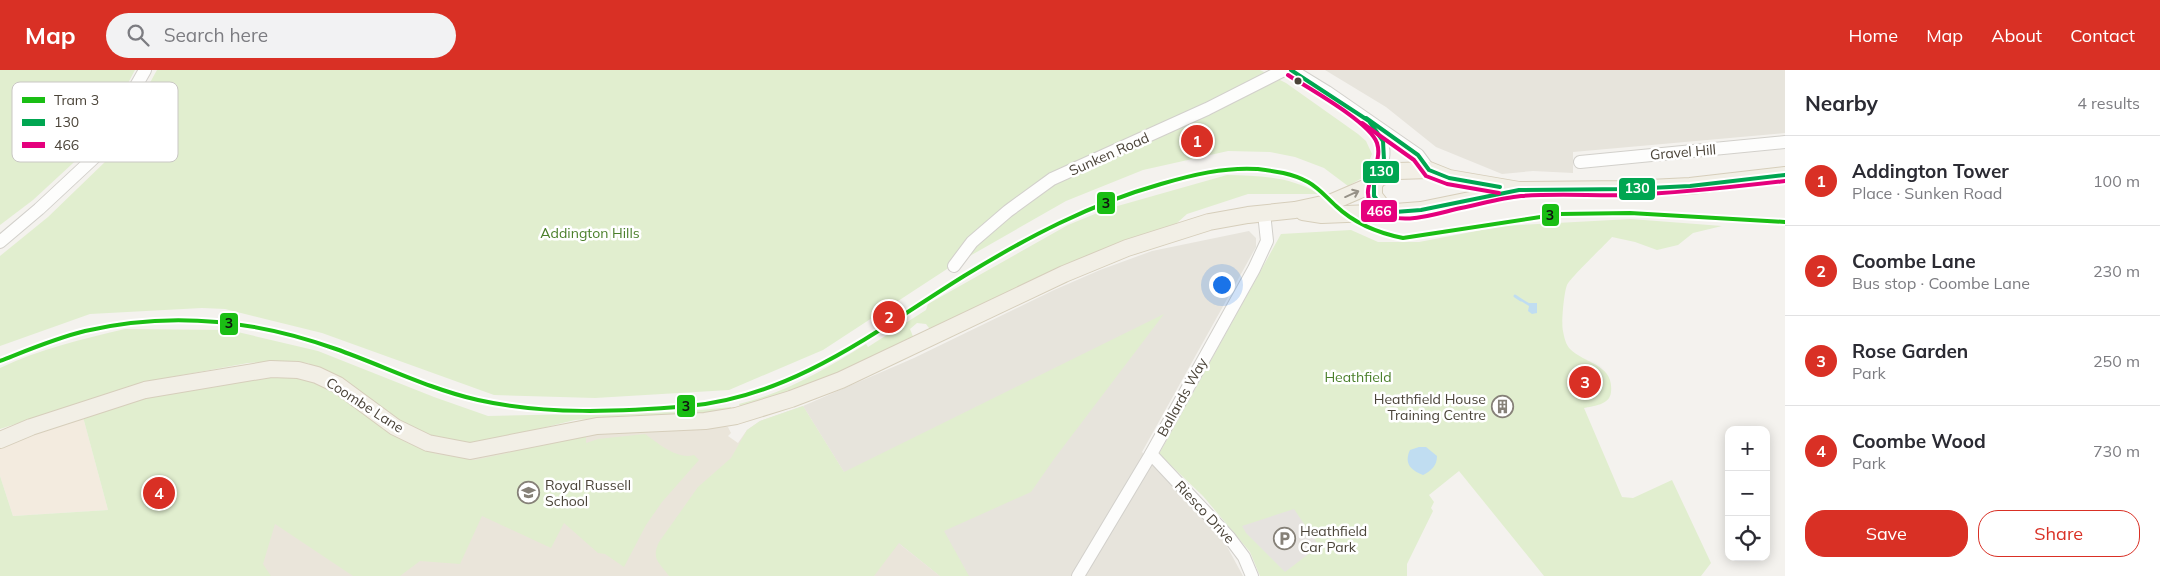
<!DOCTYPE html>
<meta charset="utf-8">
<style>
:root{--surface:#fff;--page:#f2f2f3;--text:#2b2b33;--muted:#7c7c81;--line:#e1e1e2;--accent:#d93025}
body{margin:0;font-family:Mulish,sans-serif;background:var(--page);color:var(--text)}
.controls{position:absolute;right:15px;bottom:15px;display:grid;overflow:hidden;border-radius:10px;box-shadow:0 2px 12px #0003}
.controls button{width:45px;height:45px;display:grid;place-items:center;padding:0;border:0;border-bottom:1px solid var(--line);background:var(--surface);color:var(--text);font:25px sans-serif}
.you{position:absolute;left:1221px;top:214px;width:18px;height:18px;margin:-12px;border:4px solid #fff;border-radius:50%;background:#1a73e8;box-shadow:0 0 0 8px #1a73e833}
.badge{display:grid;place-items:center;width:32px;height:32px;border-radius:50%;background:var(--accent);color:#fff;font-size:16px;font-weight:700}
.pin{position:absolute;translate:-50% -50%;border:2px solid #fff;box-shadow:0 1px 5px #0006}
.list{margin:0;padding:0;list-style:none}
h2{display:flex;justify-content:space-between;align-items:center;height:65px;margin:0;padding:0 20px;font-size:21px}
h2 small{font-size:16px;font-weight:400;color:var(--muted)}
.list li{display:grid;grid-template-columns:32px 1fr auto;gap:15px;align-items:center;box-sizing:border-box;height:90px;padding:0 20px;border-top:1px solid var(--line)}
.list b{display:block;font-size:19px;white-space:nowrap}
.list p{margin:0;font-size:16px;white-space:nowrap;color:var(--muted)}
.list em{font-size:16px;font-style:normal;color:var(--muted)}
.actions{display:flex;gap:10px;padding:15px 20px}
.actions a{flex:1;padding:11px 0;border:1px solid var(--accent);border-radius:20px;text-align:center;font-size:18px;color:var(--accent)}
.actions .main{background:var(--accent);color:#fff}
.icon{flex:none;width:28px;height:28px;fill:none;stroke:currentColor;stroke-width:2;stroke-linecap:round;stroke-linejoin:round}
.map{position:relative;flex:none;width:1785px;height:506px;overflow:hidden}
header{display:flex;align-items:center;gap:30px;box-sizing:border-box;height:70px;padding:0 25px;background:var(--accent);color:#fff}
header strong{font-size:24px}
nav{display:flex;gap:28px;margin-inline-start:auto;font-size:18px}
.search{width:350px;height:45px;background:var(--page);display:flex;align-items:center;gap:12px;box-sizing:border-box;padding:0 18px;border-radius:28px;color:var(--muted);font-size:19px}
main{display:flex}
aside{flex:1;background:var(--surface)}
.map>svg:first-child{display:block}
.residential{fill:#e7e4dc}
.commercial{fill:#f3ebdf}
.education{fill:#eae5da}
.green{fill:#e1eecf}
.parking{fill:#e6e3df}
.water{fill:#c0ddf1}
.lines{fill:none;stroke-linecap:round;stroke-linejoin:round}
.stream{stroke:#c0ddf1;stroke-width:3}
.minor-casing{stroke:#d2d0cb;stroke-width:14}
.major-casing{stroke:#d6cebb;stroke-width:18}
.minor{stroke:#fdfdfc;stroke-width:12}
.major{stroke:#f2efe6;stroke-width:16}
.bus-1-casing{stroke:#fff;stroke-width:8}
.bus-2-casing{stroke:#fff;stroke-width:8}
.bus-1{stroke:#00a651;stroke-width:4}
.bus-2{stroke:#e5007d;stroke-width:4}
.tram-1-casing{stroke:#fff;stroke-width:8}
.tram-1{stroke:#1abe14;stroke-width:4}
.oneway{stroke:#969187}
.bus-dot{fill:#4b4439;stroke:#fff;stroke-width:2}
.labels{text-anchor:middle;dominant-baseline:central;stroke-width:5;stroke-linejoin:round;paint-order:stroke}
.street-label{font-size:14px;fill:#4b4439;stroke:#fff}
.park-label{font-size:14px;fill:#4a7f2a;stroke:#fff}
.poi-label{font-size:14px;fill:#4b4439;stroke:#fff;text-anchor:start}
.key{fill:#fff;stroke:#c9c7c4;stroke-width:1}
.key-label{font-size:14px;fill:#4b4439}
.line-badge{stroke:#fff;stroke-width:2}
.badge-label{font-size:14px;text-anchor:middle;font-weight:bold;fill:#fff}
.pale-badge-label{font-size:14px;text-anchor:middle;font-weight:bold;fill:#111}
</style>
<header>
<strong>Map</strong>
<div class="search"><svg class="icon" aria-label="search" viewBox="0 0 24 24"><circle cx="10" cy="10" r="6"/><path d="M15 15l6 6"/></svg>Search here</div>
<nav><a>Home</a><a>Map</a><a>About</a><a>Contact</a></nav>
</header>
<main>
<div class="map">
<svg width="1785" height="506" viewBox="0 0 1785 506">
<rect width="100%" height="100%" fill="#f4f2ee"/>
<!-- residential -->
<g class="residential">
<path d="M 1325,0 L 1785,0 L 1785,63 L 1573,82 L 1573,103 L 1533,101 L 1502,104 L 1436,77 L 1386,37 Z"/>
<path d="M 1249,161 L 1256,168 L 1256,177 L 1142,382 L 1224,471 L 1243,506 L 940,506 L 878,457 L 803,336 L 914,288 L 1054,220 L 1100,200 L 1152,181 Z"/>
</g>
<!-- commercial -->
<path class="commercial" d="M 83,347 L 108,440 L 13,446 L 0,406 L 0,377 Z"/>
<!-- education -->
<path class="education" d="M 297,309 L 426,378 L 641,359 L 728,357 L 731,363 L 728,366 L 738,373 L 747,360 L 760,351 L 803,336 L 878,457 L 940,506 L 183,506 Z"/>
<!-- green -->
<g class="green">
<path d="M 0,0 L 135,0 L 127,15 L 85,82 L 33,130 L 0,155 Z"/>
<path d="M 157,0 L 1260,0 L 1286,13 L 1358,64 L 1366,71 L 1372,84 L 1362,108 L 1348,116 L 1324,98 L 1295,87 L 1270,82 L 1228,81 L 1143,100 L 1066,131 L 947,199 L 823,280 L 729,320 L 595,328 L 494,325 L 322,263 L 225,239 L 202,238 L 90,244 L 0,276 L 0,186 L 48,147 L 107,90 Z"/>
<path d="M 1227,105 C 1259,106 1290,106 1319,124 L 1248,124 L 1187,144 L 1177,153 L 1098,183 L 932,262 L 926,254 L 917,253 L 910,259 L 914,269 L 819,313 L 741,339 L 739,334 C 787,322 824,300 866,274 L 868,277 L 926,240 L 928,234 L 1068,155 L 1107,139 Z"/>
<path d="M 1631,149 L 1722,156 L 1693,163 L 1678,175 L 1657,180 L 1635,172 L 1612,167 C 1603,177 1571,207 1567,215 C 1564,222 1561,254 1563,261 C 1564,267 1566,275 1570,279 C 1585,294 1614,294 1611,322 C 1610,335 1593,336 1584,338 L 1622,427 L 1633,428 L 1672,410 L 1711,493 L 1701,506 L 1544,506 L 1459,401 L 1429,425 L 1434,432 L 1431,438 L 1433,441 L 1407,494 L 1407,506 L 1260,506 L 1250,482 L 1203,426 L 1159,384 L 1281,164 L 1351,160 L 1378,172 L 1419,172 L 1503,156 Z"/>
<path d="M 1164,244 L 1054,389 L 1031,422 L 944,461 L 969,506 L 940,506 L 899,473 L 874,506 L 669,506 C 659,492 651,489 659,472 L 698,417 L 731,388 L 747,360 L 760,351 L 803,336 L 844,402 Z"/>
<path d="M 125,259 L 229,260 L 318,281 L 434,327 L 488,346 L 681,342 L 731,337 L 731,340 L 678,347 L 635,345 L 575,350 L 489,371 L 466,374 L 446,371 L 427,364 L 400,351 L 308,293 L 284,291 L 248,293 L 144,312 L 0,359 L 0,298 C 40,279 82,269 125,259 Z"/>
<path d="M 261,307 L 297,307 L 328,316 L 354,334 L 378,355 L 405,372 L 436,384 L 475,390 L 586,366 L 586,373 L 598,369 L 645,364 C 658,373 677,390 694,385 L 699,390 L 662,432 L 646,455 L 624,497 L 605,484 L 598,483 L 564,453 L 551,478 L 482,446 L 460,494 L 420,491 L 400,506 L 353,506 L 275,454 L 263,494 L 271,506 L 0,506 L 0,406 L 13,446 L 108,440 L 83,347 L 142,327 Z"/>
</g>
<!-- parking -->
<path class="parking" d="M 1294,439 L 1319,476 L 1285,502 L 1246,463 L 1242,456 Z"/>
<!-- water -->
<g class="water">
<path d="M 1522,229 L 1529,233 L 1537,233 L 1537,243 L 1532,244 L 1528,241 L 1529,236 L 1521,231 Z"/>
<path d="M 1419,377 L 1426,377 L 1437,386 C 1437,396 1431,401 1423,405 C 1410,400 1404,393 1410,380 Z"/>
</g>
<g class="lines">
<!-- stream -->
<path class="stream" d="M 1515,226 L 1521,230"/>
<defs>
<g id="minor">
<path d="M 1291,0 L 1327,22 L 1418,85 L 1429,100"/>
<path d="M 1373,57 C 1387,77 1385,84 1379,108"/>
<path d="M 1580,92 L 1785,72"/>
<path d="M 0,172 L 39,139 L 97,85 L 145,0"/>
<path d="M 954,196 L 972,172 L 1008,141 L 1052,109 L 1207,39 L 1284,0"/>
<path d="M 1151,384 L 1229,467 L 1244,487 L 1252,506"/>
<path d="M 1078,506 L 1151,384 L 1254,199 L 1267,171 L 1264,143"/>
</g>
<g id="major">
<path d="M 1519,120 L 1421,140 L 1395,142 L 1381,135 L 1374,126 L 1374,114 L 1379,108 L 1398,101 L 1429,100 L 1449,108 L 1519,120 L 1629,119 L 1690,116 L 1785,105"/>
<path d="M 1303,142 L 1322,145 L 1395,142"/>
<path d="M 0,370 L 31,357 L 145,320 L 271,299 L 298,300 L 317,305 L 338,315 L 395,357 L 428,373 L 470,381 L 597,356 L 705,351 L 736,346 L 791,329 L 841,310 L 1064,204 L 1127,178 L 1209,152 L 1248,145 L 1295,140 L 1332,132 L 1374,114"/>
</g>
</defs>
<!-- minor casing -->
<use href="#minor" class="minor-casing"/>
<!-- major casing -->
<use href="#major" class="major-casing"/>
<!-- minor -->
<use href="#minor" class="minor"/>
<!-- major -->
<use href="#major" class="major"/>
<defs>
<g id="bus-1">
<path d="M 1291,0 L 1369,51 L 1383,71 L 1384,90 L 1379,108 L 1374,114 L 1374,126 L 1381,135 L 1395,142 L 1421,140 L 1519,120 L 1629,119 L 1690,116 L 1785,105"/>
<path d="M 1366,48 L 1418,85 L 1429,100 L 1449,108 L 1500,117"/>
</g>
<g id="bus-2">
<path d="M 1288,5 C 1308,18 1370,52 1377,73 C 1385,98 1353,120 1377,140 C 1399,158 1437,143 1461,138 C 1481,134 1501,128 1521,126 C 1557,123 1594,126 1630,125 C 1682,123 1733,117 1785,111"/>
<path d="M 1362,53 L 1414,90 L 1426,106 L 1447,114 L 1499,123"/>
</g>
</defs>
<!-- bus-1 casing -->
<use href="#bus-1" class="bus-1-casing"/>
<!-- bus-2 casing -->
<use href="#bus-2" class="bus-2-casing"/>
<!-- bus-1 -->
<use href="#bus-1" class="bus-1"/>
<!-- bus-2 -->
<use href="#bus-2" class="bus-2"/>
<defs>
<path id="tram-1" d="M 0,291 C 28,280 56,268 85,261 C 170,241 255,250 336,279 C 384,296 429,319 478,330 C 546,345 619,342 688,336 C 793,327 877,260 964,206 C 1026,168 1090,134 1161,114 C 1192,105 1224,97 1257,99 C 1274,101 1292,103 1308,112 C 1319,118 1327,128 1336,136 C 1355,154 1378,163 1403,168 L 1560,144 L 1630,143 L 1785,152"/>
</defs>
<!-- tram-1 casing -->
<use href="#tram-1" class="tram-1-casing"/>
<!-- tram-1 -->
<use href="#tram-1" class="tram-1"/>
</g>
<!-- one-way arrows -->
<defs><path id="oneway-shaft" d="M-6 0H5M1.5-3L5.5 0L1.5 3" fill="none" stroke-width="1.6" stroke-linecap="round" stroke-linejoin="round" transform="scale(1.25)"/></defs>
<use class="oneway" href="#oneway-shaft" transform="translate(1352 124) rotate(-24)"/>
<!-- icons -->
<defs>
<symbol id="building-ring" viewBox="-11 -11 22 22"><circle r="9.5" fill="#fff" stroke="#868178" stroke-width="1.5"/><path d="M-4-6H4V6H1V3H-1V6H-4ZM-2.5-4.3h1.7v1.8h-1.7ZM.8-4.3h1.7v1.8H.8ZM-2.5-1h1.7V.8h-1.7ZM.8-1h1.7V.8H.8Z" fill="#868178"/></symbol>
<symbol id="school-ring" viewBox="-11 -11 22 22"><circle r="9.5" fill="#fff" stroke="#868178" stroke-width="1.5"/><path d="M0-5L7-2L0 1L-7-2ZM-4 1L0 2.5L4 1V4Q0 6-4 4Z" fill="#868178"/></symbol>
<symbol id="parking-ring" viewBox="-11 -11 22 22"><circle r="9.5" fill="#fff" stroke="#868178" stroke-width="1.5"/><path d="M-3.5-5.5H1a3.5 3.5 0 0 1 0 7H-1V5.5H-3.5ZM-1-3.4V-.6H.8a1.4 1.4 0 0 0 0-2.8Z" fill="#868178"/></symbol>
</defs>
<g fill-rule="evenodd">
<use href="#building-ring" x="1490" y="324" width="25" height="25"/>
<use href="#school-ring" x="516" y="410" width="25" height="25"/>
<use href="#parking-ring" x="1272" y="456" width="25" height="25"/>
</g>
<!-- markers -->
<circle class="bus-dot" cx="1298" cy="11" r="4.5"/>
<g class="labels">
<!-- street labels -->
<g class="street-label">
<text transform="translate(1683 82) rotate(-5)">Gravel Hill</text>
<text transform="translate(1109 84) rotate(-24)">Sunken Road</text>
<text transform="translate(1182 327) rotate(-61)">Ballards Way</text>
<text transform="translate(365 335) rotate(33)">Coombe Lane</text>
<text transform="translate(1205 442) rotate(47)">Riesco Drive</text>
</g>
<!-- park labels -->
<g class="park-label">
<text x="590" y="163">Addington Hills</text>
<text x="1358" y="307">Heathfield</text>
</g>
<!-- poi labels -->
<g class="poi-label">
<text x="1486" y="329" text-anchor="end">Heathfield House<tspan x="1486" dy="16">Training Centre</tspan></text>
<text x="545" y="415">Royal Russell<tspan x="545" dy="16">School</tspan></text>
<text x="1300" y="461">Heathfield<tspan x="1300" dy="16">Car Park</tspan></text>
</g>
</g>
<!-- legend -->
<rect x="12" y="12" width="166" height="80" rx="8" class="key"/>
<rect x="22" y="27" width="23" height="6" fill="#1abe14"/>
<rect x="22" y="49" width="23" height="7" fill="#00a651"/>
<rect x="22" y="72" width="23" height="6" fill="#e5007d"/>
<g class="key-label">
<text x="54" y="35">Tram 3</text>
<text x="54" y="57">130</text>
<text x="54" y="80">466</text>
</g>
<g class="line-badge">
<rect x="1362" y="90" width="38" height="24" rx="5" fill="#00a651"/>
<rect x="1618" y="107" width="38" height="24" rx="5" fill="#00a651"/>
<rect x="1096" y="121" width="20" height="24" rx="5" fill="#1abe14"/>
<rect x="1360" y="129" width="38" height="24" rx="5" fill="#e5007d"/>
<rect x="1541" y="133" width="19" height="24" rx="5" fill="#1abe14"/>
<rect x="219" y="242" width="20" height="24" rx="5" fill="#1abe14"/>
<rect x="676" y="324" width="20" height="24" rx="5" fill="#1abe14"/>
</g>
<g class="badge-label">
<text x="1381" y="106">130</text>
<text x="1637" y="123">130</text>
<text x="1379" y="146">466</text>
</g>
<g class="pale-badge-label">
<text x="1106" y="138">3</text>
<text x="1550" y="150">3</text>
<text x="229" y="258">3</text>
<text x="686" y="341">3</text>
</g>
</svg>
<div class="controls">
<button>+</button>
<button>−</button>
<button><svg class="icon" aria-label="locate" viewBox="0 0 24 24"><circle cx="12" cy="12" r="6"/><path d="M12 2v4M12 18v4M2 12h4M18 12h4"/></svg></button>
</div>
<div class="you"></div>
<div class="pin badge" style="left:1197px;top:71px">1</div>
<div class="pin badge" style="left:889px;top:247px">2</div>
<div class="pin badge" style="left:1585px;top:312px">3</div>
<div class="pin badge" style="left:159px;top:423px">4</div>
</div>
<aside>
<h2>Nearby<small>4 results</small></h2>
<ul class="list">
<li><span class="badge">1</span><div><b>Addington Tower</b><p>Place · Sunken Road</p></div><em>100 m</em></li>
<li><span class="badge">2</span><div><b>Coombe Lane</b><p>Bus stop · Coombe Lane</p></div><em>230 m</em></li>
<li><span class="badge">3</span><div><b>Rose Garden</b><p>Park</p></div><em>250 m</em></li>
<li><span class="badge">4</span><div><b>Coombe Wood</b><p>Park</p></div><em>730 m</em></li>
</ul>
<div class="actions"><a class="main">Save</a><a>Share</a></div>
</aside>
</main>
